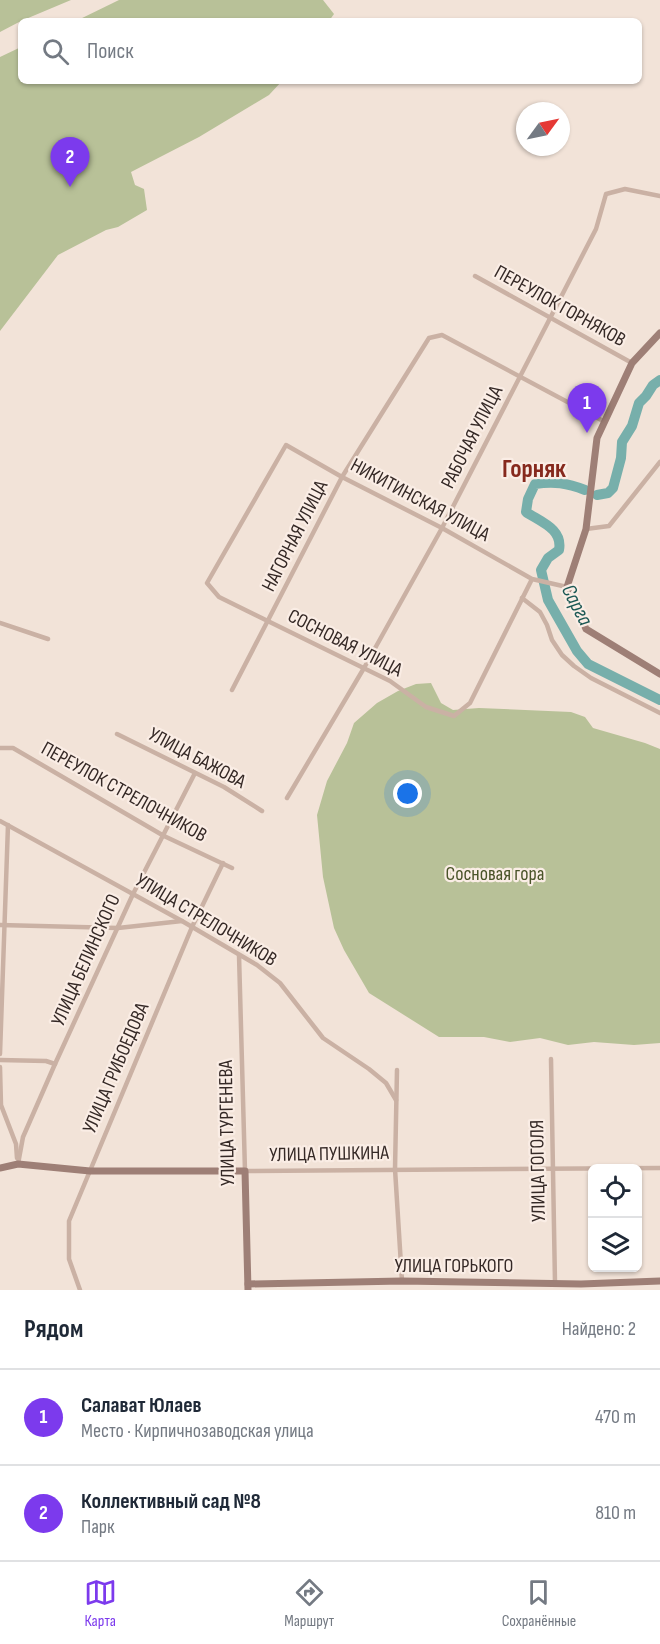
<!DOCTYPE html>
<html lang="ru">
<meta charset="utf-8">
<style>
:root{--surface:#fff;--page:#f6f6f7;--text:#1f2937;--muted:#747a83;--line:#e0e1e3;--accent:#7c3aed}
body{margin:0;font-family:"Sofia Sans Condensed",sans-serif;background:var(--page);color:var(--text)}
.controls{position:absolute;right:18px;bottom:18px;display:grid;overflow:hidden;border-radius:9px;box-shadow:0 2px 4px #0004}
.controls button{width:54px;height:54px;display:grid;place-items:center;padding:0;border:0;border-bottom:2px solid var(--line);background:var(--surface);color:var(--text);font:30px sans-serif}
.compass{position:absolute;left:516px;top:102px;width:54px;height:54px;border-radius:50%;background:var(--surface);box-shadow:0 2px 4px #0004;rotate:57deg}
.you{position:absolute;left:408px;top:794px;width:21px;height:21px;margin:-15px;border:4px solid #fff;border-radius:50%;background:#1a73e8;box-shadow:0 0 0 9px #1a73e833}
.badge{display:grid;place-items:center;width:39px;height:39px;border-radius:50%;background:var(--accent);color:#fff;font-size:20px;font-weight:700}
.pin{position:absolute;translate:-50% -50px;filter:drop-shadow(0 2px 3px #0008)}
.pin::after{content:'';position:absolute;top:32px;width:21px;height:18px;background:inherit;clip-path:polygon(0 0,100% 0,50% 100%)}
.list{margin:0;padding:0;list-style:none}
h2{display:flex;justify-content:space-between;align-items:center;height:78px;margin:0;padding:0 24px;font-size:26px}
h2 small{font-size:20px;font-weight:400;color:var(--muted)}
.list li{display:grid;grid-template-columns:39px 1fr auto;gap:18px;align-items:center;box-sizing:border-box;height:96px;padding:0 24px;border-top:2px solid var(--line)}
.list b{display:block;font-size:22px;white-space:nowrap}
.list p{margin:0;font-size:20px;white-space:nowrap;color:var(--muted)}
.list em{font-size:20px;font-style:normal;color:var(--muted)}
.icon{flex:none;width:33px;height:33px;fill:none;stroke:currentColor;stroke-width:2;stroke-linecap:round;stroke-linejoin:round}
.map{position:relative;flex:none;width:660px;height:1290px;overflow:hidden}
.search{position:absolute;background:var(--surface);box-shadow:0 2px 4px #0004;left:18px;right:18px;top:18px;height:66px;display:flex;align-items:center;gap:15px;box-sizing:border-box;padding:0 21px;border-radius:9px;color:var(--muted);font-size:22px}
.sheet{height:270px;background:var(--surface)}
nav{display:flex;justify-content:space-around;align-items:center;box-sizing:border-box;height:84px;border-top:2px solid var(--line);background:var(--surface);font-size:16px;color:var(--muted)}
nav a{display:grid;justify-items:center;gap:3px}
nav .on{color:var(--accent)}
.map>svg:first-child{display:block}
.green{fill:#b8c198}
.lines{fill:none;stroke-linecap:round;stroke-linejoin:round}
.river{stroke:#77afab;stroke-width:10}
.street{stroke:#cab1a4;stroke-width:4.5}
.secondary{stroke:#9e7f76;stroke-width:7}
.labels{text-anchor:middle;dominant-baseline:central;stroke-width:4.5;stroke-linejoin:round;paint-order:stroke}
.street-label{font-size:20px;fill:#352926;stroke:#faede5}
.park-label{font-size:20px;fill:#4a5429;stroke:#faede5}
.water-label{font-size:21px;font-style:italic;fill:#1b5854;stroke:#faede5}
.district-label{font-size:26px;font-weight:bold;fill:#86291d;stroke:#faede5}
</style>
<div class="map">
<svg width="660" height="1290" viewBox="0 0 660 1290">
<rect width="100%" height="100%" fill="#f2e3d8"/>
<!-- green -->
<g class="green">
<path d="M 0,0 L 71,0 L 21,21 L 0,32 Z"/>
<path d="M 119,0 L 323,0 L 334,14 L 329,21 L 76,21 Z"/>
<path d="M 21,47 L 21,81 L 282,81 L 269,95 L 199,137 L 131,172 L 135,185 L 144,189 L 147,210 L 118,227 L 106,230 L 58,255 L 0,331 L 0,57 Z"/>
<path d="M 431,683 L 441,703 L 453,710 L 479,708 L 571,712 L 585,717 L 593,728 L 645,743 L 660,749 L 660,1043 L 634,1045 L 594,1042 L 568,1045 L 540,1038 L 510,1042 L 484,1037 L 439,1037 L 369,993 L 344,950 L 334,928 L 323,877 L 317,815 L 327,781 L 347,743 L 354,723 L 377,703 L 398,691 L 416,684 Z"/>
</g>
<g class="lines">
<!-- river -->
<g class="river">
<path d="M 585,490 C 567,483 554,481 535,484 L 528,499 L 526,512 C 541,522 563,529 559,550 L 548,558 L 541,570 L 548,600 L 577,651 L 588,664 L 660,700"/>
<path d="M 597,495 L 608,493 L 613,488 L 621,458 L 622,442 L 632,426 L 639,403 L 646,396 L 653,385 L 660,380"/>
</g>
<!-- street -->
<g class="street">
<path d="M 475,276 L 632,363"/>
<path d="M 586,529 L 609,526 L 660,462"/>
<path d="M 532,579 L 470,703 L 454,716 L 426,707 L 390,681 L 219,597 L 207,583 L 286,445 L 342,477 L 442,528 L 532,579 L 567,587"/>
<path d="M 522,598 L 540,612 L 547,625 L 552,640 L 562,655 L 574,666 L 591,678 L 660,713"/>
<path d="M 0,623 L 48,639"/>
<path d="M 232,690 L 342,477 L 429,338 L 442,335 L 605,422"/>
<path d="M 117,734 L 224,787 L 262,811"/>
<path d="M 0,748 L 13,748 L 164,836 L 232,868"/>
<path d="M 287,798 L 364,668 L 442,528 L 596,229 L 606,194 L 625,189 L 660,196"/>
<path d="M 0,821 L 182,921 L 257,965 L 280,983 L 323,1038 L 369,1069 L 386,1083 L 396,1100"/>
<path d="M 0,925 L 118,928 L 182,921"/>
<path d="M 239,955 L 245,1171 L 660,1168"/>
<path d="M 0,1054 L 8,825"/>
<path d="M 551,1059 L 555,1283"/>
<path d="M 0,1060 L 46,1061 L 55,1064"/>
<path d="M 0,1067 L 1,1105 L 16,1144 L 17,1158"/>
<path d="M 397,1070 L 395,1169 L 402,1281"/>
<path d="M 18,1164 L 23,1137 L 55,1064 L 133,894 L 195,773"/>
<path d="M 80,1290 L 69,1259 L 69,1221 L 192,927 L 223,863"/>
</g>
<!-- secondary -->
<g class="secondary">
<path d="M 660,333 L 632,363 L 597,438 L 586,529 L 567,587 L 586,629 L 660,674"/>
<path d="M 0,1168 L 18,1164 L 90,1171 L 245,1171 L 248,1290"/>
<path d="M 248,1284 L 402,1281 L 581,1284 L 660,1281"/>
</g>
</g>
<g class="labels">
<!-- street labels -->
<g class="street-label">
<text transform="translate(560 306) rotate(29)">ПЕРЕУЛОК ГОРНЯКОВ</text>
<text transform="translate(472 437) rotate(-63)">РАБОЧАЯ УЛИЦА</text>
<text transform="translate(420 500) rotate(28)">НИКИТИНСКАЯ УЛИЦА</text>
<text transform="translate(295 536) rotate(-63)">НАГОРНАЯ УЛИЦА</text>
<text transform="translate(345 643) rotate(27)">СОСНОВАЯ УЛИЦА</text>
<text transform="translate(197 758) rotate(28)">УЛИЦА БАЖОВА</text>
<text transform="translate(124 792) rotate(29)">ПЕРЕУЛОК СТРЕЛОЧНИКОВ</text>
<text transform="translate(206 920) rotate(31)">УЛИЦА СТРЕЛОЧНИКОВ</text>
<text transform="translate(86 960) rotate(-66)">УЛИЦА БЕЛИНСКОГО</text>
<text transform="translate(116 1068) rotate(-67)">УЛИЦА ГРИБОЕДОВА</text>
<text transform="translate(227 1123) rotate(-91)">УЛИЦА ТУРГЕНЕВА</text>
<text transform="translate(329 1154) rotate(-1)">УЛИЦА ПУШКИНА</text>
<text transform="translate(538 1171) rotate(-91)">УЛИЦА ГОГОЛЯ</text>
<text x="454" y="1266">УЛИЦА ГОРЬКОГО</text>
</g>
<!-- park labels -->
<g class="park-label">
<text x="495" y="874">Сосновая гора</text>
</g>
<!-- water labels -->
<g class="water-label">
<text transform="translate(577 605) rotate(62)">Сарга</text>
</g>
<!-- district labels -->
<g class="district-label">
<text x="534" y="469">Горняк</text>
</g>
</g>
</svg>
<div class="controls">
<button><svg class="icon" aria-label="locate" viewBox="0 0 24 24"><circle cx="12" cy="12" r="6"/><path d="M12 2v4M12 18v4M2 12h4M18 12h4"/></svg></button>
<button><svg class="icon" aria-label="layers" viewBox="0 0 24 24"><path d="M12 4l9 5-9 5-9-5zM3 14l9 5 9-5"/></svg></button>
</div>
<svg class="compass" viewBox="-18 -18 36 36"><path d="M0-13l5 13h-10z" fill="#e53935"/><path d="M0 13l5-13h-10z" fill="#747a83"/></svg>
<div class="you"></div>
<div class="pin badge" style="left:587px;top:433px">1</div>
<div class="pin badge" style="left:70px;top:187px">2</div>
<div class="search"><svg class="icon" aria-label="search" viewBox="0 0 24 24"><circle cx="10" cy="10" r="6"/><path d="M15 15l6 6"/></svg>Поиск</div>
</div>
<section class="sheet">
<h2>Рядом<small>Найдено: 2</small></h2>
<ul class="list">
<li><span class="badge">1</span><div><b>Салават Юлаев</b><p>Место · Кирпичнозаводская улица</p></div><em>470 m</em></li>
<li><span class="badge">2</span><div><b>Коллективный сад №8</b><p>Парк</p></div><em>810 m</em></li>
</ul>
</section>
<nav>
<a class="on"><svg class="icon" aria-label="map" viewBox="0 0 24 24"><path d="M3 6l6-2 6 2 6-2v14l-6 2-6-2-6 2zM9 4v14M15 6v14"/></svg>Карта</a>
<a><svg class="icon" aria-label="directions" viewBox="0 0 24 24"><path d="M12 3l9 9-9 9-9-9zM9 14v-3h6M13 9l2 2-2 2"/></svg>Маршрут</a>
<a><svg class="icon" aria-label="saved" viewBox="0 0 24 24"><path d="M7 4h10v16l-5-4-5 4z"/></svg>Сохранённые</a>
</nav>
